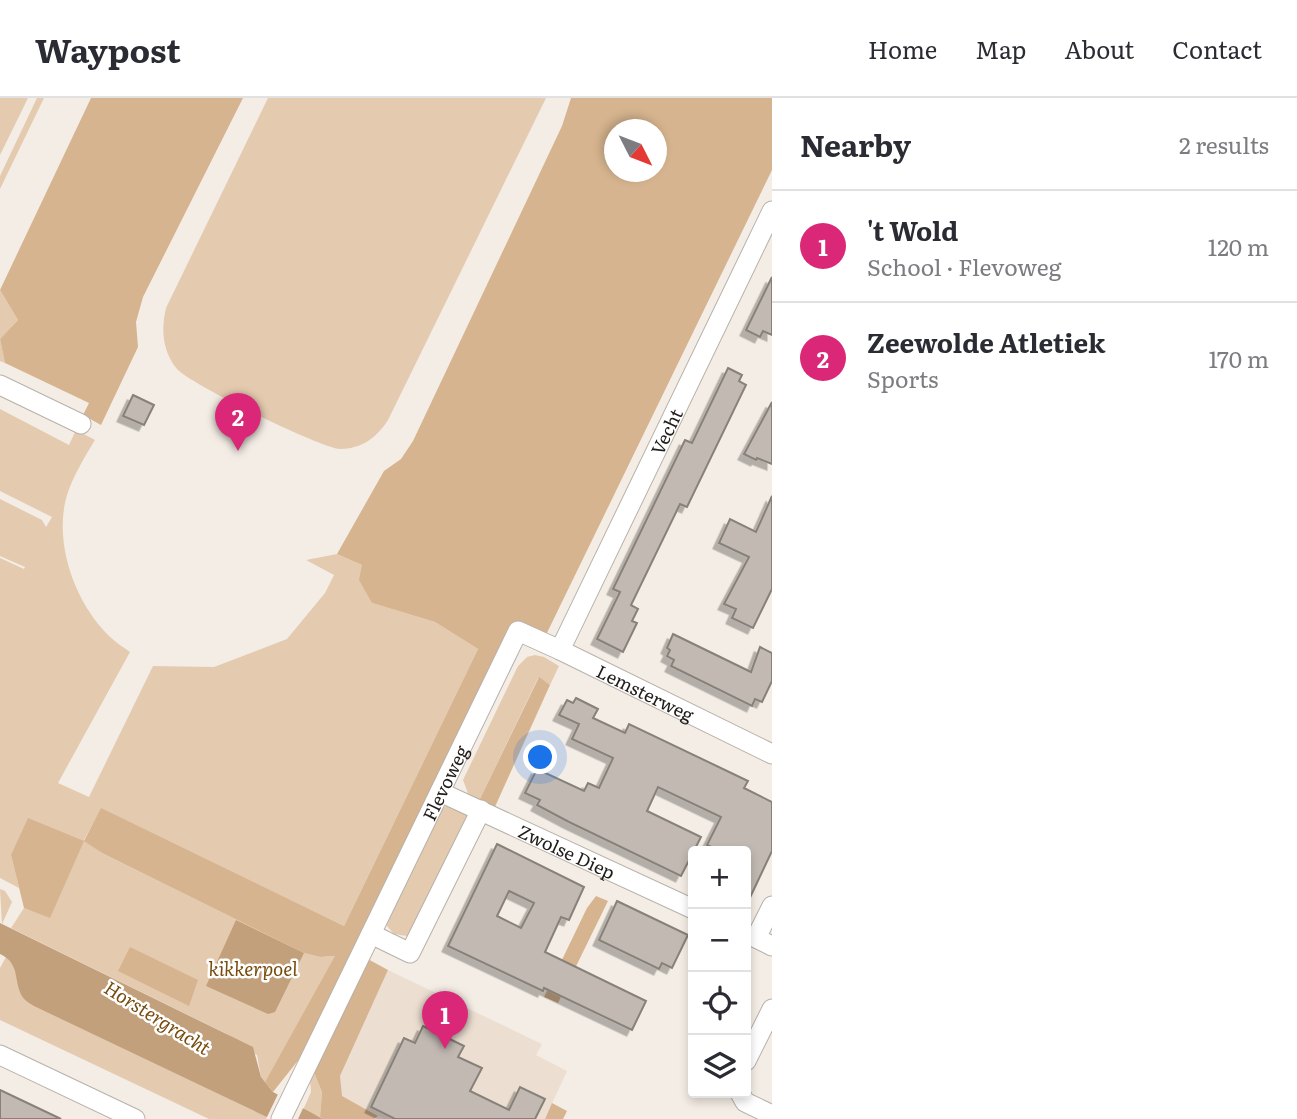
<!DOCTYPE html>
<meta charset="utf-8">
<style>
:root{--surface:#fff;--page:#f7f7f7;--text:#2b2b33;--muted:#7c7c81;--line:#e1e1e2;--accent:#db2777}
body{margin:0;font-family:Literata,serif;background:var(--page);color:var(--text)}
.controls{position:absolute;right:21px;bottom:21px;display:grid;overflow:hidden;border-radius:7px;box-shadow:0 4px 10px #0003}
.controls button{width:63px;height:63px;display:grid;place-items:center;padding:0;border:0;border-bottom:2px solid var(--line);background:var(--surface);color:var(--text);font:35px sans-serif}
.compass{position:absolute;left:604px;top:21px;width:63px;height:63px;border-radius:50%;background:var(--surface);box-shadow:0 4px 10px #0003;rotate:132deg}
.you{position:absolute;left:541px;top:660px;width:24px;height:24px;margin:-18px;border:5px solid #fff;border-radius:50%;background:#1a73e8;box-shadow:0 0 0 10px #1a73e833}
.badge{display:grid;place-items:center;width:46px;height:46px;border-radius:50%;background:var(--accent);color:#fff;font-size:23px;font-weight:700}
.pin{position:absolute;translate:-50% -58px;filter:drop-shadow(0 2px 4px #0008)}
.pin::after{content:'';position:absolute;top:37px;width:24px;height:21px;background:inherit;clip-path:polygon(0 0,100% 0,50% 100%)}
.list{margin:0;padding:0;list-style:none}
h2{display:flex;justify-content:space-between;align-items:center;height:91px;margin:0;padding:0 28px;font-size:30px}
h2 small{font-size:23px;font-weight:400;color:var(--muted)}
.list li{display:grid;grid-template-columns:46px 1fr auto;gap:21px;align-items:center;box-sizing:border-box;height:112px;padding:0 28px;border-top:2px solid var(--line)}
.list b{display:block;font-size:26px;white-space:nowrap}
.list p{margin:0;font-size:23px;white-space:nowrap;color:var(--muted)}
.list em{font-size:23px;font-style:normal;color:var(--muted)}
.icon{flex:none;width:38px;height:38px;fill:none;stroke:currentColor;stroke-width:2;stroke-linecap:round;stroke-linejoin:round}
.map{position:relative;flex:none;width:772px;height:1021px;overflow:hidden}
header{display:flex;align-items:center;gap:42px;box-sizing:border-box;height:98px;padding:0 35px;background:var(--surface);border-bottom:2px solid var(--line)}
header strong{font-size:33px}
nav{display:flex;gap:38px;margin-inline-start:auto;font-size:24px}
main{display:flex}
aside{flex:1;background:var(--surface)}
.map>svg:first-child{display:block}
.built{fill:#ecdfd2}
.green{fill:#e4caaf}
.forest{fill:#d6b48f;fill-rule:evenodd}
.water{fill:#c2a07c}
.pier{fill:#f4ede5}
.building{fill:#c1b9b2;stroke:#87817a;stroke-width:2;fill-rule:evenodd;filter:url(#shadow)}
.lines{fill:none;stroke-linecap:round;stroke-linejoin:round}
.minor-casing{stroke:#b8b1a9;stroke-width:21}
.minor{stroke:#fff;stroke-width:19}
.labels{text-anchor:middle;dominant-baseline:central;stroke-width:5;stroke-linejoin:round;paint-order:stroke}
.street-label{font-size:18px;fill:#1f1c19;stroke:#fff}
.water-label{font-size:19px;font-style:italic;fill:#784c0d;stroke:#fff}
</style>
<header>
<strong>Waypost</strong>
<nav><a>Home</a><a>Map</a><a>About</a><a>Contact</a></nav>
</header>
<main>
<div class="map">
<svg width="772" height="1021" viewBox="0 0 772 1021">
<defs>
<filter id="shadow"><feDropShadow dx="-5.5" dy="5.5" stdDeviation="0" flood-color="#0004"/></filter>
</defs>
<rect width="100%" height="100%" fill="#f4ede5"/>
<!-- built -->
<path class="built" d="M 388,872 L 542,946 L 536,957 L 567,973 L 545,1021 L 385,1021 L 341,998 L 340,978 Z"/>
<!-- green -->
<g class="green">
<path d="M 0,0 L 28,0 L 0,57 Z"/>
<path d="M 37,0 L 44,0 L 0,91 L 0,78 Z"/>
<path d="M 268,0 L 546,0 L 388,322 C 377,339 362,351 340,351 C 322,351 190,286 177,271 C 162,253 161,231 166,210 Z"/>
<path d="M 0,192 L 18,222 L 0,241 L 5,265 L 0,263 Z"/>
<path d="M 0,311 L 69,347 L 76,332 L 95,342 C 85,358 74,377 68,394 C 52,441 74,504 109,538 C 115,544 123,549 130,554 L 58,685 L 89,699 L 153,568 L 214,569 L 287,541 L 325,495 L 334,477 L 306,462 L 337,456 L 362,467 L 372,505 L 435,524 L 478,551 L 344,828 L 101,711 L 84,742 L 102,755 L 304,855 L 320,859 L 336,858 L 265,984 L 261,979 L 257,957 L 225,935 L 11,830 L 24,810 L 51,819 L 11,757 L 19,790 L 0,780 L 0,460 L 24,471 L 25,469 L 0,458 L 0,401 L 42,422 L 46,429 L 52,419 L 0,393 Z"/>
<path d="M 535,557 L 544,559 L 559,568 L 550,587 L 538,580 L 478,705 L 469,698 L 463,682 L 518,568 L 527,559 Z"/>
<path d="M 455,706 L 473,716 L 417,830 L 407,838 L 394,836 L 387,828 L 388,817 L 440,710 Z"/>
<path d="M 0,791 L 5,793 L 12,804 L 2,826 Z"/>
<path d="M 6,859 L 13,866 L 24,901 L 271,1021 L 209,1021 L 0,922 L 0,870 Z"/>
<path d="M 313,972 L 322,994 L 320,1019 L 303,1012 L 311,994 L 310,981 Z"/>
</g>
<!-- forest -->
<g class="forest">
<path d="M 91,0 L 243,0 L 143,199 L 136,224 L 138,249 L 101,327 L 83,317 L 89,305 L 5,265 L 0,241 L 18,222 L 0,192 Z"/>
<path d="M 571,0 L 772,0 L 772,72 L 544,541 L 507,536 L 300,960 L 273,994 L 265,984 L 335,858 L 320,859 L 304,855 L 102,755 L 84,743 L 50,820 L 24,810 L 11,757 L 28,720 L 84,743 L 101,710 L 344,828 L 478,551 L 435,524 L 372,505 L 359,482 L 362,467 L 337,456 L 384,373 L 401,361 L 413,343 L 562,28 ZM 614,32 L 656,32 L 656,74 L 614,74 Z"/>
<path d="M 539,579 L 550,587 L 494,711 L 478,705 Z"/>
<path d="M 596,798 L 608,803 L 558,905 L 544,899 L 587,810 Z"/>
<path d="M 130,849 L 198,882 L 189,908 L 118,873 Z"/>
<path d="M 366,860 L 388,872 L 340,978 L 342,998 L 378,1018 L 374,1021 L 323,1021 L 320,1019 L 322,994 L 313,972 Z"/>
<path d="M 552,1005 L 567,1013 L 563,1021 L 545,1021 Z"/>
</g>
<!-- water -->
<g class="water">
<path d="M 236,822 L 304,855 L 275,914 L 268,916 L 206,888 Z"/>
<path d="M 0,825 L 253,949 L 261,979 L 273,994 L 323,1021 L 271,1021 L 34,908 C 31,906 27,904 24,901 C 12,885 22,866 0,856 Z"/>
</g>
<!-- pier -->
<path class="pier" d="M 279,994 L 304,1008 L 298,1021 L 266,1021 Z"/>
<!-- building -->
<g class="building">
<path d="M 772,179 L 772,237 L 763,233 L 760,239 L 746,232 Z"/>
<path d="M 728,270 L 742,277 L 739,283 L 746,287 L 687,409 L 680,406 L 631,507 L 638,511 L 632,523 L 637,525 L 623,554 L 597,541 L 620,494 L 613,491 L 685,342 L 692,345 Z"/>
<path d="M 133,297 L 154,307 L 144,327 L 123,318 Z"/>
<path d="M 772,304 L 772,366 L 757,360 L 756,362 L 744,356 Z"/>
<path d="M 772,398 L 772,491 L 753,530 L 732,520 L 736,511 L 724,506 L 749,459 L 719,445 L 730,421 L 756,434 Z"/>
<path d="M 673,536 L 751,574 L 760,549 L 772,555 L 772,583 L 762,604 L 755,601 L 752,608 L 671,568 L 674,562 L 667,558 L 670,552 L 667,550 Z"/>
<path d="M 576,600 L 598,611 L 593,620 L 625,635 L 629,626 L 748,683 L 744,690 L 772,704 L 772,753 L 746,808 L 746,753 L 720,753 L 707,747 L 721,719 L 658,689 L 647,713 L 701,739 L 681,778 L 569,724 L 537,707 L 540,702 L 525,695 L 537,671 L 584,693 L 588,685 L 599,690 L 613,660 L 572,641 L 579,626 L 559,617 L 567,602 L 573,605 Z"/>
<path d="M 497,746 L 584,789 L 569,822 L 561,819 L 545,854 L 646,903 L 632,932 L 544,890 L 543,893 L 448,848 ZM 509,793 L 534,805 L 521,830 L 497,818 Z"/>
<path d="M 617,803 L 688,837 L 672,870 L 662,865 L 659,871 L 599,842 Z"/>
<path d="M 423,928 L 464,948 L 458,959 L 482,970 L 470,993 L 509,1012 L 520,989 L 545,1001 L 535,1021 L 395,1021 L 371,1009 L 404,940 L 415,945 Z"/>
<path d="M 0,992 L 19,1001 L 61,1021 L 0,1021 Z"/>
</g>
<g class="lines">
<defs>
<g id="minor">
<path d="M 0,287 L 81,326"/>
<path id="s1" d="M 560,552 L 772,113"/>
<path id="s2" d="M 440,694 L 693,811"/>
<path d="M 772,808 L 756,840 L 772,848"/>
<path d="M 371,836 L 410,855 L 481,712"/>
<path d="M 0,957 L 135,1021"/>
<path d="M 746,963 L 772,911"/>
<path d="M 740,995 L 745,1004 L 772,1017"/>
<path id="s3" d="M 281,1021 L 518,533 L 560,552 L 772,656"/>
</g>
</defs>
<!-- minor casing -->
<use href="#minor" class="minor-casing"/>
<!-- minor -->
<use href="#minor" class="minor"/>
</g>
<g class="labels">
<!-- street labels -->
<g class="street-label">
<text stroke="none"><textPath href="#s1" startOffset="243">Vecht</textPath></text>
<text stroke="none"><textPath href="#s3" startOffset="684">Lemsterweg</textPath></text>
<text stroke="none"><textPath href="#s3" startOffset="374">Flevoweg</textPath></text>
<text stroke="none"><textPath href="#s2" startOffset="140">Zwolse Diep</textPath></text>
</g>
<!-- water labels -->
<g class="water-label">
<text x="253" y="870">kikkerpoel</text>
<text transform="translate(158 919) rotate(32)">Horstergracht</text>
</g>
</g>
</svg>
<div class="controls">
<button>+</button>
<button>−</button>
<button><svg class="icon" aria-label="locate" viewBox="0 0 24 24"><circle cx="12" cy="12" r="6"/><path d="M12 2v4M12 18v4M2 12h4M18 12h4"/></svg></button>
<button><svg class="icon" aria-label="layers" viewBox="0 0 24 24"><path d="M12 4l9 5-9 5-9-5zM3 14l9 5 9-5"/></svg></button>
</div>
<svg class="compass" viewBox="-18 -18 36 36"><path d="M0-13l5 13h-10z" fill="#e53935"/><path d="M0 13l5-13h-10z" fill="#7c7c81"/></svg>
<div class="you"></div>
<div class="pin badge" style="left:445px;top:951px">1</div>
<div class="pin badge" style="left:238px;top:353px">2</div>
</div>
<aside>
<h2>Nearby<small>2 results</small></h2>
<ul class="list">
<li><span class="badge">1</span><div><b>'t Wold</b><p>School · Flevoweg</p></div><em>120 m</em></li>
<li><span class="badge">2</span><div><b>Zeewolde Atletiek</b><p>Sports</p></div><em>170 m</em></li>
</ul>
</aside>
</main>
